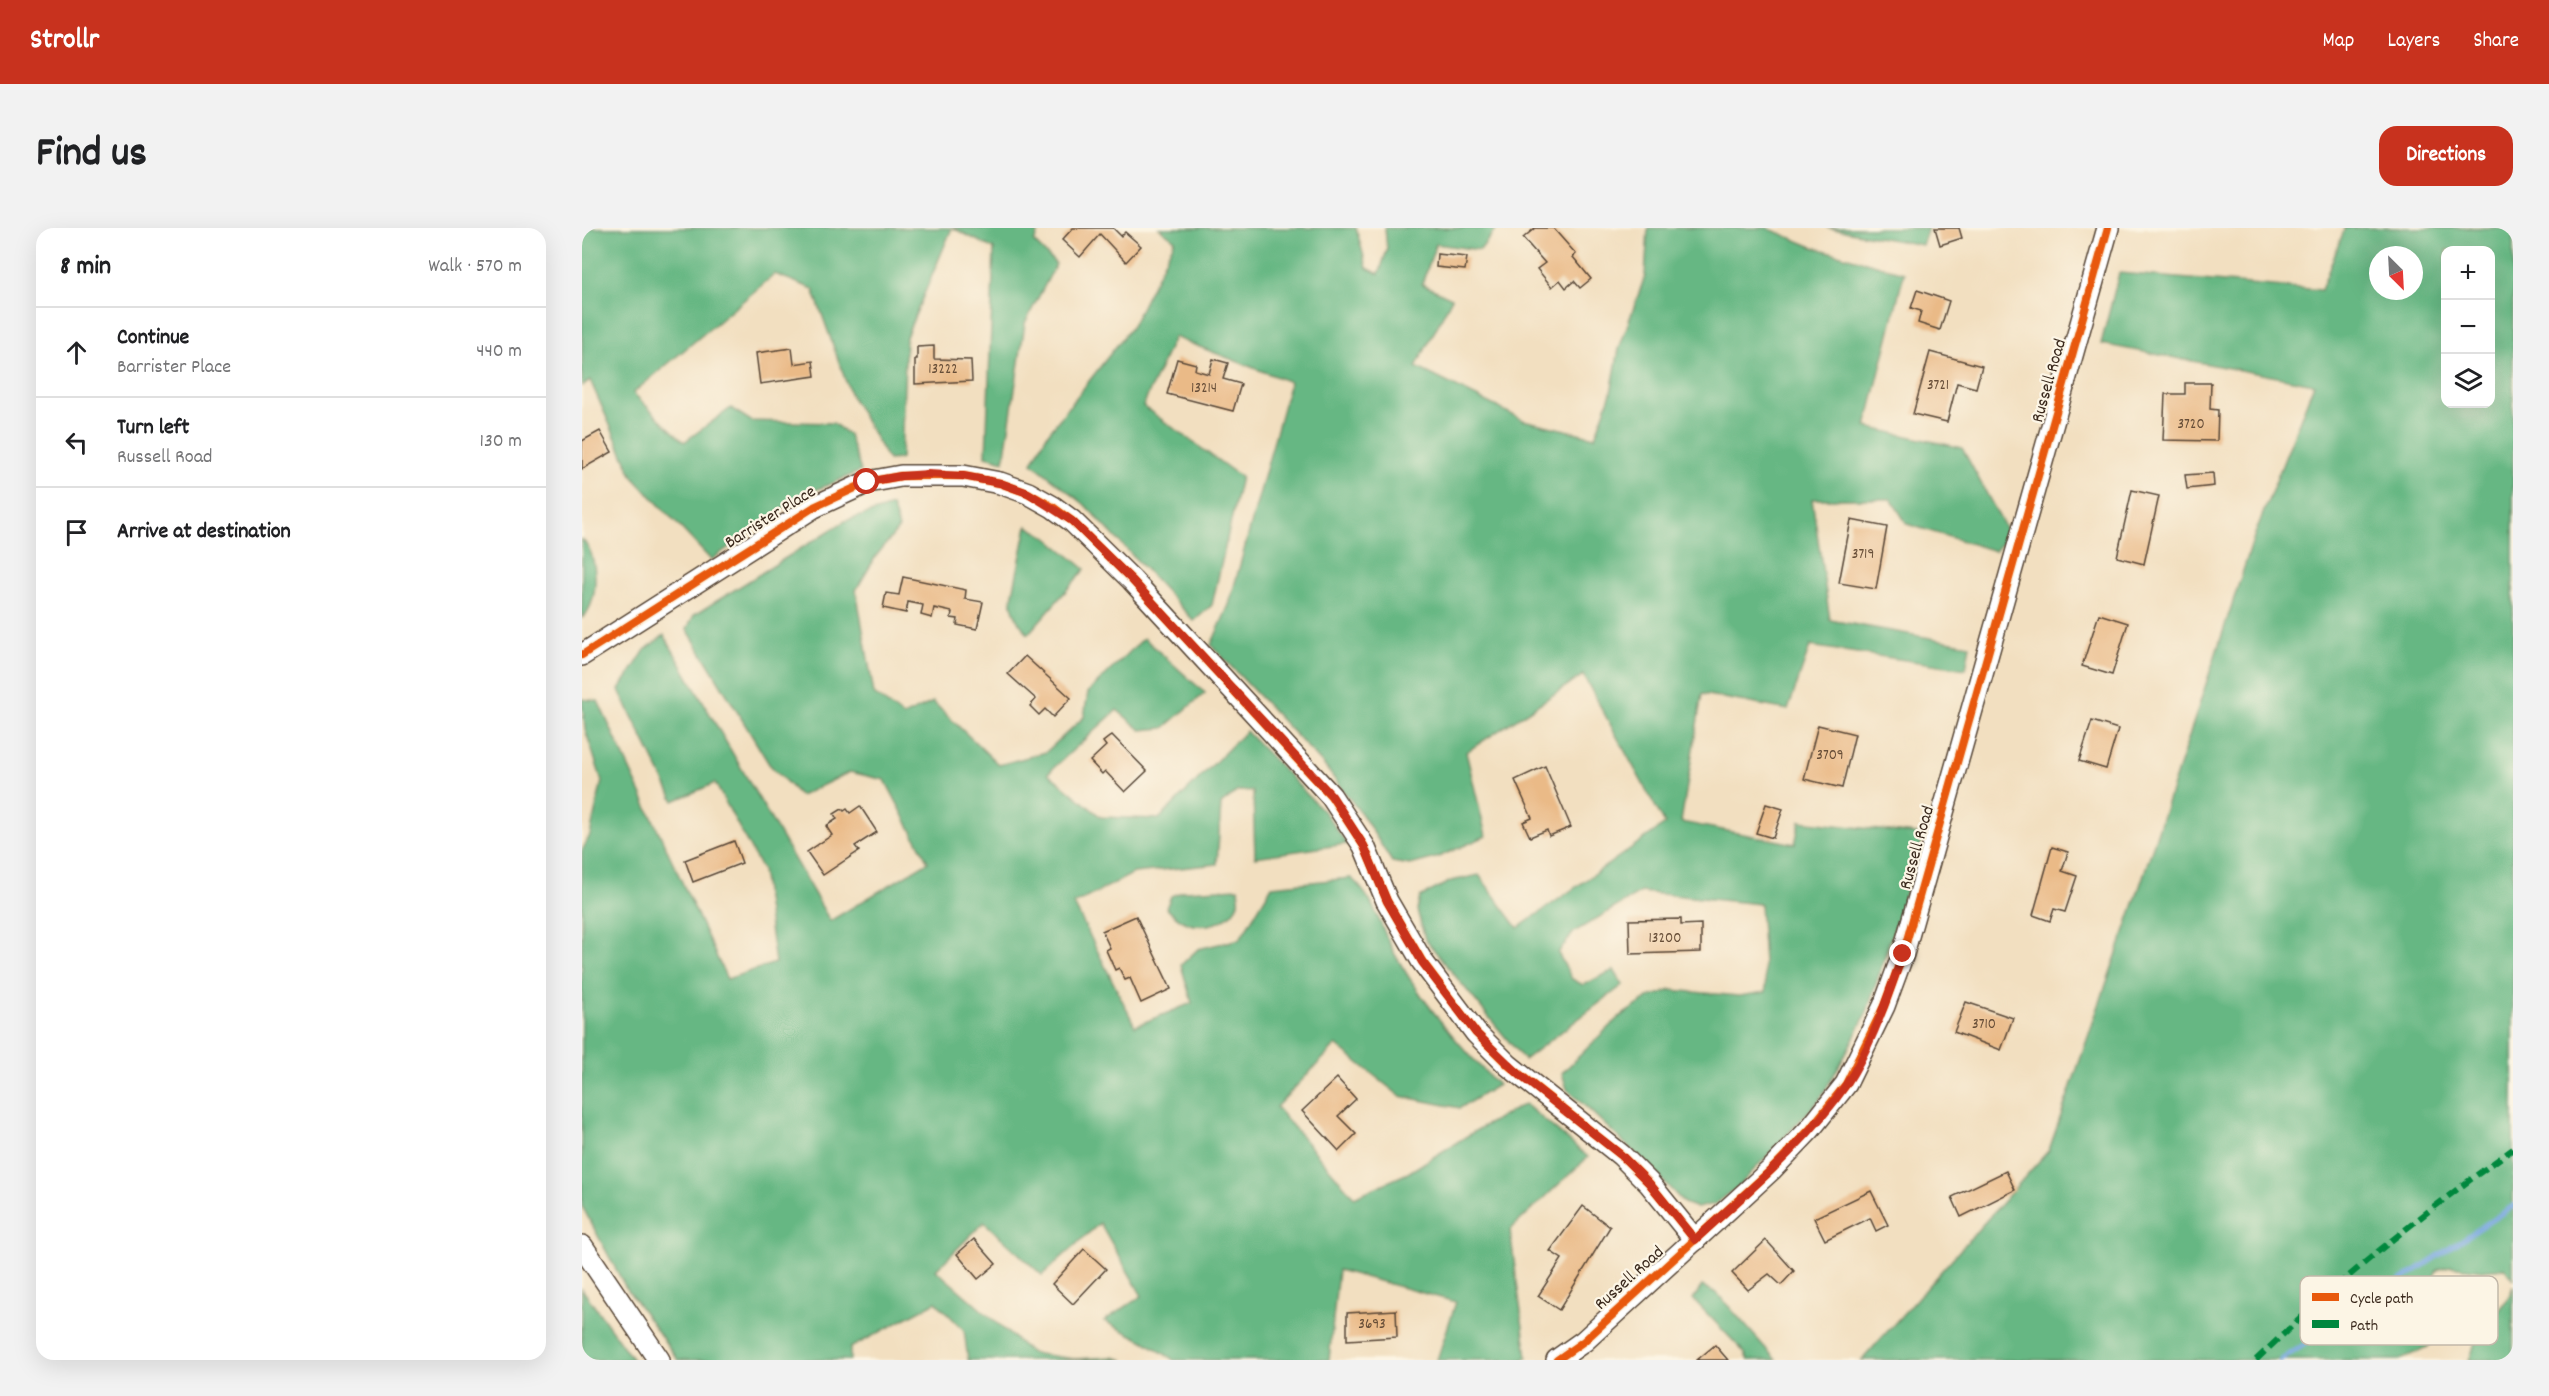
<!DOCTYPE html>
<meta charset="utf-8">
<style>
:root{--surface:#fff;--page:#f2f2f2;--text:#202124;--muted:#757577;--line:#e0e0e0;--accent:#c8321e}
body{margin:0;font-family:Dekko,sans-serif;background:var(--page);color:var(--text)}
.controls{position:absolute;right:18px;top:18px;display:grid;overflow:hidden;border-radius:12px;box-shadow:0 6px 24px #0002}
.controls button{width:54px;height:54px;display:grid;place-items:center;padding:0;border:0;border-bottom:2px solid var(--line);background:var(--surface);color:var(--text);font:30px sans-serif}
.compass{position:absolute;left:1787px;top:18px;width:54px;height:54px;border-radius:50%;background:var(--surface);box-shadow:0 6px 24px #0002;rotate:156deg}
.stop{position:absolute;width:18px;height:18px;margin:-14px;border:4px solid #c8321e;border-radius:50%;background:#fff}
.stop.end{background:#c8321e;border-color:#fff;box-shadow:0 2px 6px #0008}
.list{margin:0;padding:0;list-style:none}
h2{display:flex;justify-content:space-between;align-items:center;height:78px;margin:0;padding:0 24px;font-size:26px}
h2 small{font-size:20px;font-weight:400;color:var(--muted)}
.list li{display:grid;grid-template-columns:39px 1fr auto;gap:18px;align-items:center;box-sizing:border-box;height:90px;padding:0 24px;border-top:2px solid var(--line)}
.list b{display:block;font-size:22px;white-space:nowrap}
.list p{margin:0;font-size:20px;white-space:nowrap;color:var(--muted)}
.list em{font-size:20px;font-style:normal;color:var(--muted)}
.icon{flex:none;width:33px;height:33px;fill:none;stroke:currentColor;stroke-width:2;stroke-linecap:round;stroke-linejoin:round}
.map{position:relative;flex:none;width:1931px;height:1132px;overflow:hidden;border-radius:18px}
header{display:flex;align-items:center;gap:36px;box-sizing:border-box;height:84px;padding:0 30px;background:var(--accent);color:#fff}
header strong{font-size:28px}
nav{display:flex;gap:33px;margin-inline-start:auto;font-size:21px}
.intro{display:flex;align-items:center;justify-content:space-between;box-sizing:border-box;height:144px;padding:0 36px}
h1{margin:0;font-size:42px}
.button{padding:15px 27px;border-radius:18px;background:var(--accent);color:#fff;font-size:21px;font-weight:700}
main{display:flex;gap:36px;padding:0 36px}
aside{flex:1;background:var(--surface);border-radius:18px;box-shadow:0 6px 24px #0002}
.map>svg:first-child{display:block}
.forest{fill:#66b783;stroke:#507050;stroke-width:1.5;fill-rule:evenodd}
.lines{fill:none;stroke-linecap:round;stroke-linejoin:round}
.stream{stroke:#75a6e0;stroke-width:5}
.building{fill:#eaba87}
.street-casing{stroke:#564536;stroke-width:24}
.street{stroke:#fff;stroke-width:21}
.quiet{stroke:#00873e;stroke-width:6;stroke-dasharray:12 6;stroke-linecap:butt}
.cycleway-casing{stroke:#fcf5e5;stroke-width:11}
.cycleway{stroke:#e8590c;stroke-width:8}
.route{stroke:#c8321e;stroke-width:8}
.labels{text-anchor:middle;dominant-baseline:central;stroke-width:4.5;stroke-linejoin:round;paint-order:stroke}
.number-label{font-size:15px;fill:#674e38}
.street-label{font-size:18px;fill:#3b2a1e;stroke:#fcf5e5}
.key{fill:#fcf5e5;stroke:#c2b8a9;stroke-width:1.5}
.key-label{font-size:16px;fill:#3b2a1e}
</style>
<header>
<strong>Strollr</strong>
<nav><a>Map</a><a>Layers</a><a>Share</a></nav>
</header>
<div class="intro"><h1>Find us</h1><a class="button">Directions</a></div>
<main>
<aside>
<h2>8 min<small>Walk · 570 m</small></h2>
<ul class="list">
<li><svg class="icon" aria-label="ahead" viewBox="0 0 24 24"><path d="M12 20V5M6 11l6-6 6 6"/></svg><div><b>Continue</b><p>Barrister Place</p></div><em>440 m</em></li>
<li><svg class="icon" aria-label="left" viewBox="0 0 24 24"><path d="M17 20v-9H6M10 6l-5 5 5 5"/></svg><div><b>Turn left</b><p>Russell Road</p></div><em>130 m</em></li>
<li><svg class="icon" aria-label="arrive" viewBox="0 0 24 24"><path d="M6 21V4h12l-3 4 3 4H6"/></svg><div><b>Arrive at destination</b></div></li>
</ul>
</aside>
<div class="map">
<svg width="1931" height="1132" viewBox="0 0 1931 1132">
<rect width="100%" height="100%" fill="#fcf5e5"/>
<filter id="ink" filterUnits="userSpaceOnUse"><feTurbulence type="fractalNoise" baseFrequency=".0167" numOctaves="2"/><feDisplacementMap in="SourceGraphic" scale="12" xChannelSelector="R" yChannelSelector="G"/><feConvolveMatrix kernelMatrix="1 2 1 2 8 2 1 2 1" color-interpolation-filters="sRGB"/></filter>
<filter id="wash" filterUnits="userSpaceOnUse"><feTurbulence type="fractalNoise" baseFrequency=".008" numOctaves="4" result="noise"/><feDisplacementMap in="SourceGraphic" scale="24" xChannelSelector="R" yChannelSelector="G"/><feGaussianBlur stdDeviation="1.35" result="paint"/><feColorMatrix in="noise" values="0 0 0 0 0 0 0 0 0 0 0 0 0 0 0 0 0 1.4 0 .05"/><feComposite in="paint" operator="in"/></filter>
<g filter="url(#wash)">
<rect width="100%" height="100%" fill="#f2dfc0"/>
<!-- forest -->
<g class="forest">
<path d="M 0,0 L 370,0 L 324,109 L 319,231 L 306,232 L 269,168 L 231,61 L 193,46 L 51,165 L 102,214 L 149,180 L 169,193 L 251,195 L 267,207 L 279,243 L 217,269 L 129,332 L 51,249 L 8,152 L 0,158 Z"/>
<path d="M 371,0 L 458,0 L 452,14 L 474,36 L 443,95 L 422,233 L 404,228 L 412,21 Z"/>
<path d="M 577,0 L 774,0 L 785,40 L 797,46 L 805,22 L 803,0 L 915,0 L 898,22 L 854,16 L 840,56 L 870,70 L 834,139 L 941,192 L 1013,209 L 1029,165 L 1037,121 L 1063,48 L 1066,0 L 1185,0 L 1231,19 L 1322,45 L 1284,199 L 1380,220 L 1427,307 L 1413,323 L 1325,296 L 1309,271 L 1230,271 L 1248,392 L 1388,417 L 1384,441 L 1228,418 L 1206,482 L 1120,466 L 1099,594 L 1213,616 L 1218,593 L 1342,607 L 1285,784 L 1260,833 L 1238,871 L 1156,959 L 1133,976 L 1115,980 L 1102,975 L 1069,940 L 985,861 L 980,845 L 1037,789 L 1068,769 L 1089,762 L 1157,768 L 1184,764 L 1178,676 L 1059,664 L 992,704 L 976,725 L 990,751 L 1001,757 L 1032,742 L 1041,757 L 942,832 L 843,711 L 835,682 L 838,669 L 869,653 L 897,647 L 936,700 L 1083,596 L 1001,447 L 884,524 L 904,608 L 854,630 L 828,637 L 810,634 L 781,588 L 741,536 L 629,417 L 647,377 L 708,154 L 592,109 L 561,178 L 659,249 L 630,377 L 612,393 L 502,276 L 450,235 L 465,207 L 550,98 L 593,12 Z"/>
<path d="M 1245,0 L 1346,0 L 1340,17 Z"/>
<path d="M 1763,0 L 1931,0 L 1931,1051 L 1923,1040 L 1899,1042 L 1868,1038 L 1855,1042 L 1849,1054 L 1862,1081 L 1864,1098 L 1846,1119 L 1817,1132 L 1280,1132 L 1467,922 L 1557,661 L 1673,306 L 1732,156 L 1519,116 L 1537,45 L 1739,62 ZM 1864,22 L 1908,22 L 1908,176 L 1864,176 ZM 1796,27 L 1832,27 L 1832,63 L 1796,63 Z"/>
<path d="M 310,278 L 317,300 L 294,328 L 274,362 L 292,466 L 321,488 L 351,474 L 417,537 L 464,524 L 502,489 L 506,464 L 562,410 L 623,465 L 582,500 L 559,502 L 535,482 L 466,545 L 519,589 L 577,591 L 664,503 L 743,585 L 765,616 L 673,629 L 671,563 L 656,563 L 639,576 L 635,636 L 552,645 L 492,676 L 553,798 L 610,775 L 599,737 L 616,721 L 658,711 L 690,658 L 769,650 C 794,671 799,703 815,730 C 842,776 878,819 916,857 L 878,880 L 818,868 L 754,817 L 694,879 L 772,969 L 826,945 L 893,903 L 943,876 L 1006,929 L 928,1002 L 945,1129 L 939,1132 L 855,1132 L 874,1074 L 756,1042 L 747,1132 L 592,1132 L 562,1113 L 522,1093 L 560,1068 L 518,995 L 460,1047 L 402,994 L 354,1042 L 449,1125 L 492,1131 L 531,1129 L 542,1132 L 386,1132 L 382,1102 L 354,1074 L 268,1120 L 268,1132 L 96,1132 L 43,1058 L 0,978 L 0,623 L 8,607 L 20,553 L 3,501 L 0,471 L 16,473 L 145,751 L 193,735 L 180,642 L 133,555 L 92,573 L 37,462 L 63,422 L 82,407 L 248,693 L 346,634 L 303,552 L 268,544 L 218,568 L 187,536 L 105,401 L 112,387 L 263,293 Z"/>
<path d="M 445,298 L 463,308 L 503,341 L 446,406 L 435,392 L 429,375 Z"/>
<path d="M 0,311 C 17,326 18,375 0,390 Z"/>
<path d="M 656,660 C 662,686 635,700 612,697 C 601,695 592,687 584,680 L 589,668 L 602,663 Z"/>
<path d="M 1120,1058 L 1135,1065 L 1194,1132 L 1166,1132 L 1162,1124 L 1111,1071 Z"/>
<path d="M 1931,1058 L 1931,1132 L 1887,1132 C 1891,1123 1893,1113 1898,1105 C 1908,1089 1927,1077 1931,1058 Z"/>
<path d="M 0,1061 L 51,1132 L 0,1132 Z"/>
</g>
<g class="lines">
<!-- stream -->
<path class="stream" d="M 1699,1132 L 1931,978"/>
</g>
<g id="blocks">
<!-- building -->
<g class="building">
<path d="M 491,0 L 531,0 L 539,8 L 543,4 L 559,18 L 544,34 L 518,6 L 498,29 L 480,12 Z"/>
<path d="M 953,0 L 971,0 L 994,26 L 991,29 L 1009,51 L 998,60 L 992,53 L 984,60 L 978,52 L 970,59 L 955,41 L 963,35 L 941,10 Z"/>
<path d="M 1353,0 L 1377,0 L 1380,10 L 1358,17 Z"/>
<path d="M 855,26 L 885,29 L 883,42 L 854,39 Z"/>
<path d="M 1335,62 L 1367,73 L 1358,102 L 1336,95 L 1339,83 L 1329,80 Z"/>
<path d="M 352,118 L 352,131 L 389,132 L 390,153 L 333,156 L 333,131 L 335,131 L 335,119 Z"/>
<path d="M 210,120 L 212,136 L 231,133 L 233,148 L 178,156 L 174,125 Z"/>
<path d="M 1348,124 L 1400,138 L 1394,160 L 1375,155 L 1365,194 L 1331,186 Z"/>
<path d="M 595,131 L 614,136 L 613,142 L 627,146 L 631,131 L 646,135 L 641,151 L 659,156 L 651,183 L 585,166 Z"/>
<path d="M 1603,155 L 1629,155 L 1628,181 L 1636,182 L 1635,213 L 1581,212 L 1583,166 L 1603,166 Z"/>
<path d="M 18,203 L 30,224 L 0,241 L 0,213 Z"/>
<path d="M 1631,245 L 1632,258 L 1605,261 L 1603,247 Z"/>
<path d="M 1550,262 L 1577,268 L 1562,336 L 1535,329 Z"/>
<path d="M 1269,292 L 1305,299 L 1294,361 L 1257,355 Z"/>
<path d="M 321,349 L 384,362 L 383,371 L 401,374 L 395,401 L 375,397 L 376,391 L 369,390 L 370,384 L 352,380 L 350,390 L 339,387 L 341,377 L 326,374 L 324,385 L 301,380 L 304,365 L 317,367 Z"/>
<path d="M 1517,386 L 1546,395 L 1530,447 L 1500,438 Z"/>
<path d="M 443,428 L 489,470 L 471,489 L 463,481 L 457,487 L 448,478 L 454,471 L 426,446 Z"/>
<path d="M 1510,493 L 1536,501 L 1524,541 L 1497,533 Z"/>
<path d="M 1236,497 L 1273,506 L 1260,560 L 1222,551 Z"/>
<path d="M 530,507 L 565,543 L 543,564 L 523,543 L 520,546 L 508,533 L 524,518 L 521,514 Z"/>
<path d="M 963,538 L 989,599 L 967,608 L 965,602 L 948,609 L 941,594 L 950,590 L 933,552 Z"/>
<path d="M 1184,576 L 1201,581 L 1191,610 L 1174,605 Z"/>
<path d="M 278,578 L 295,604 L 273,618 L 277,623 L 241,647 L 225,624 L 250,607 L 244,598 L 255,591 L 252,586 L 260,581 L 262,583 L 265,581 L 268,585 Z"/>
<path d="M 152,613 L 160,635 L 111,654 L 103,632 Z"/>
<path d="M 1470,619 L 1486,624 L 1480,643 L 1495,648 L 1483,684 L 1472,681 L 1468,693 L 1451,687 Z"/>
<path d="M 554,688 L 589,761 L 559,775 L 548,750 L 543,752 L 537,740 L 533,742 L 524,722 L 528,720 L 520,703 Z"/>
<path d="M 1099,691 L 1099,697 L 1119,696 L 1119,724 L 1048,726 L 1047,692 Z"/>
<path d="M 1384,774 L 1431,790 L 1419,822 L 1372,804 Z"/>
<path d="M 755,850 L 774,871 L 756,888 L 774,906 L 757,923 L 720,883 Z"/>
<path d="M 1424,943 L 1433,962 L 1379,989 L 1370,969 Z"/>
<path d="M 1289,963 L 1306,997 L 1294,1003 L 1288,990 L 1243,1012 L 1232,990 Z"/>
<path d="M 1001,978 L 1028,999 L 977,1082 L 956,1068 L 980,1031 L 968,1023 Z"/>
<path d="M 392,1011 L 414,1036 L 396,1051 L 375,1026 Z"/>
<path d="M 1184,1012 L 1212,1043 L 1199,1057 L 1187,1046 L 1166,1062 L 1150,1045 Z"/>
<path d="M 502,1021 L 524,1041 L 491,1076 L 470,1056 Z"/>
<path d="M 814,1082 L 815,1109 L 765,1112 L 765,1085 Z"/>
<path d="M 1133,1117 L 1146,1132 L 1115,1132 Z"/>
</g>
</g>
</g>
<g filter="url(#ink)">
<use href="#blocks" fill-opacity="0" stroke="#564536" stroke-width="1.5"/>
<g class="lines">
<defs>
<g id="street">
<path d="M 0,427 L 232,279 L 286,254 L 319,248 L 381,248 L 418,255 L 446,265 L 471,279 L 490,293 L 550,352 L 749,568 L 782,618 L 805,673 L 840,733 L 894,805 L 926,837 L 1039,927 L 1067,955 L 1113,1012"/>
<path d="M 0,1018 L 77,1132"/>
<path d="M 975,1132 L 1002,1113 L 1189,942 L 1228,901 L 1264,856 L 1302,778 L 1321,726 L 1526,0"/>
</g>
</defs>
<!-- street casing -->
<use href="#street" class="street-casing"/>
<!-- street -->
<use href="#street" class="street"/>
<!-- quiet -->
<path class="quiet" d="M 1674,1132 C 1754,1055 1840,985 1931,921"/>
<defs>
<g id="cycleway">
<path d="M 0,427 L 232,279 L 286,254 L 319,248 L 381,248 L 418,255 L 446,265 L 471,279 L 490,293 L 550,352 L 749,568 L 782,618 L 805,673 L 840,733 L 894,805 L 926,837 L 1039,927 L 1067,955 L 1113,1012"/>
<path d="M 975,1132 L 1002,1113 L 1189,942 L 1228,901 L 1264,856 L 1302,778 L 1321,726 L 1526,0"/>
</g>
</defs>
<!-- cycleway casing -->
<use href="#cycleway" class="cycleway-casing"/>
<!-- cycleway -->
<use href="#cycleway" class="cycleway"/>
</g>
</g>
<g class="lines" filter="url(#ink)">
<!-- route -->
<path class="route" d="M 285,254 L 319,248 L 346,246 L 381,248 L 418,255 L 446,265 L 490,293 L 550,352 L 750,568 L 782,618 L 805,673 L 840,734 L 894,805 L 940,849 L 1039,927 L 1067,955 L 1113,1012 C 1165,964 1224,916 1264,857 C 1290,818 1305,770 1321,726"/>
</g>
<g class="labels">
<!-- number labels -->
<g class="number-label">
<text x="361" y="142">13222</text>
<text x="1356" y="158">3721</text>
<text x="622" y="161">13214</text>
<text x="1609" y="197">3720</text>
<text x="1281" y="327">3719</text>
<text x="1248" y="528">3709</text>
<text x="1083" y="711">13200</text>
<text x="1402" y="797">3710</text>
<text x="790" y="1097">3693</text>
</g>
<!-- street labels -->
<g class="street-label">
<text transform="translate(1468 153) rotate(-74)">Russell Road</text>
<text transform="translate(189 290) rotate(-32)">Barrister Place</text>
<text transform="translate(1336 620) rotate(-74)">Russell Road</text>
<text transform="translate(1048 1051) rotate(-42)">Russell Road</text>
</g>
</g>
<!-- legend -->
<rect x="1718" y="1048" width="198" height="69" rx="9" class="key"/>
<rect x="1730" y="1065" width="27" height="8" fill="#e8590c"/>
<rect x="1730" y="1092" width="27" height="8" fill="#00873e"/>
<g class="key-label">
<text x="1768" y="1075">Cycle path</text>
<text x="1768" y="1102">Path</text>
</g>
</svg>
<div class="controls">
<button>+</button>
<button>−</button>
<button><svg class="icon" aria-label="layers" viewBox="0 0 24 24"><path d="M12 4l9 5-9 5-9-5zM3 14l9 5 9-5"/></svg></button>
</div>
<svg class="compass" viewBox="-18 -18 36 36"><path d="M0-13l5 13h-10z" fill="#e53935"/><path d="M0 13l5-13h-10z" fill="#757577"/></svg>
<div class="stop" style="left:285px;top:254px"></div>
<div class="stop end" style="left:1321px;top:726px"></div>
</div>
</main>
